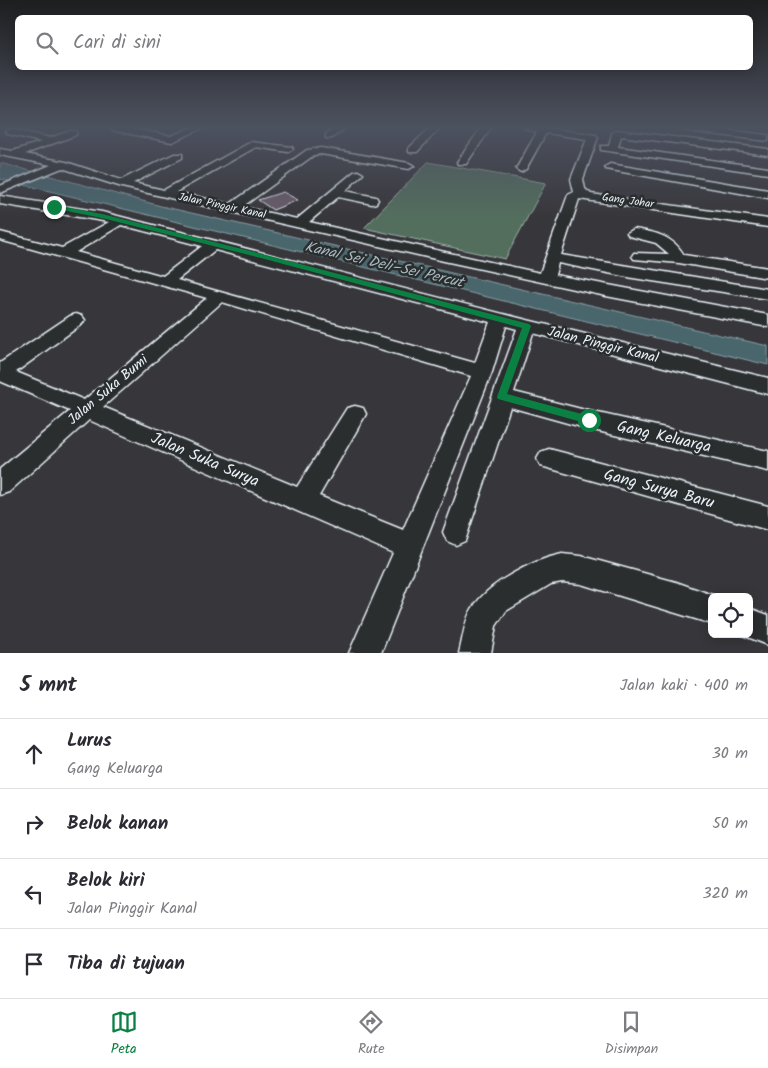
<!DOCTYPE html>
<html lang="id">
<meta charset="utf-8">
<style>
:root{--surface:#fff;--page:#f7f7f7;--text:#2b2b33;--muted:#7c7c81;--line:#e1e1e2;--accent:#0b8043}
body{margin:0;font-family:Kalam,sans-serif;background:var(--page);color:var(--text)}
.controls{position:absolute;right:15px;bottom:15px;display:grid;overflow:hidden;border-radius:8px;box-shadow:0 2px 12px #0003}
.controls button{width:45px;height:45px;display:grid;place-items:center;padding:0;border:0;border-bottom:1px solid var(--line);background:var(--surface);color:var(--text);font:25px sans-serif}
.stop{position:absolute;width:15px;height:15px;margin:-11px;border:4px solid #0b8043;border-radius:50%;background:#fff}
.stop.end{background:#0b8043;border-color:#fff;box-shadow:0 1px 5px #0008}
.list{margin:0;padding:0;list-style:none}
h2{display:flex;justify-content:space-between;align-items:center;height:65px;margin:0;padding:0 20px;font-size:21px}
h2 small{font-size:16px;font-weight:400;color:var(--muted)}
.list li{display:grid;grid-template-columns:32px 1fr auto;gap:15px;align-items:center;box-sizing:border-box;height:70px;padding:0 20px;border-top:1px solid var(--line)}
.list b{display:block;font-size:19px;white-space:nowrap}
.list p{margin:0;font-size:16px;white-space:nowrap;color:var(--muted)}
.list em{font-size:16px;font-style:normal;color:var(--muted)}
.icon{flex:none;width:28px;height:28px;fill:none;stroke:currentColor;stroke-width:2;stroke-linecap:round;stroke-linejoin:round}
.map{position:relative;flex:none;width:768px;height:653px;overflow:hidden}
.search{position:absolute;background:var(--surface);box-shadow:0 2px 12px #0003;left:15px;right:15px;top:15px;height:55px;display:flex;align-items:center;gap:12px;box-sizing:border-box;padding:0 18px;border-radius:8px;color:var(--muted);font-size:19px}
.sheet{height:345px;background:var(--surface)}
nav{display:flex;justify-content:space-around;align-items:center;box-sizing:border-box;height:70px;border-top:1px solid var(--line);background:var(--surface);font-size:14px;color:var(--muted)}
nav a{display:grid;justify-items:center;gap:2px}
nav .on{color:var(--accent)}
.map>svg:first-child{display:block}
.green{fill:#536e5d;stroke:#9eb0aa}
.water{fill:#49666d;stroke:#899ea5}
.building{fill:#695c6a;stroke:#e8f1f8}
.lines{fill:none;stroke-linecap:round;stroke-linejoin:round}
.minor-casing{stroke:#e8f1f8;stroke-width:3}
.minor{fill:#2a2d2e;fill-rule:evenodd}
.route{fill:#0b8043}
.labels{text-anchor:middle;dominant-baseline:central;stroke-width:5;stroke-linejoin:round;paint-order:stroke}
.far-street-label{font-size:11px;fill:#e8f1f8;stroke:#2a2d2e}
.street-label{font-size:14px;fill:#e8f1f8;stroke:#2a2d2e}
.water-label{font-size:15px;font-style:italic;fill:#a8b9c0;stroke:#2a2d2e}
.near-street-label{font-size:16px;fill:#e8f1f8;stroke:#2a2d2e}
</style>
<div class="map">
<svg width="768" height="653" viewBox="0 0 768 653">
<rect width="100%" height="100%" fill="#37363a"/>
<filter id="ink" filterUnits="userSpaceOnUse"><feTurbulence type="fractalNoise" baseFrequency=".02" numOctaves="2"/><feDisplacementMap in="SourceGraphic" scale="10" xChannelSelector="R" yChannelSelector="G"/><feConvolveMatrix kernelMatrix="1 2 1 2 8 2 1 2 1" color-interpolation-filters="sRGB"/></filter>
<g filter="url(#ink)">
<!-- green -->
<path class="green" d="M 428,162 L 546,183 L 505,259 L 364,228 Z"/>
<!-- water -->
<path class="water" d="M 0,163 C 54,176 107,192 161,206 L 768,346 L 768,365 L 0,179 Z"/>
<!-- building -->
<path class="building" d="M 283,192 L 298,200 L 273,210 L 258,200 Z"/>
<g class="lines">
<defs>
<g id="minor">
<path d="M 110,128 L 129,128 L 171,136 L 190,128 L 203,128 L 172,142 L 115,131 Z"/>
<path d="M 334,128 L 345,128 L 332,138 L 326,138 L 326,134 Z"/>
<path d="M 430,128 L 440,128 L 417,152 L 409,152 L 409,148 Z"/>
<path d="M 481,128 L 491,128 L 466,164 L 458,164 L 457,162 Z"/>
<path d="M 524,128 L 548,128 L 596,135 L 598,137 L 583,179 L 585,189 L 591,194 L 768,219 L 768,227 L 579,199 L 561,255 L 768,289 L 768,299 L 633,278 L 558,263 L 555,275 L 768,315 L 768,327 L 606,296 L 444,261 L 122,187 L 62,168 L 0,193 L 0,186 L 51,165 L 0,155 L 0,149 L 13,151 L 41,142 L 8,134 L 6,132 L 11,129 L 50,138 L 70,131 L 76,131 L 76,135 L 25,154 L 66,162 L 121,180 L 174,154 L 182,154 L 182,158 L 133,183 L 164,190 L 251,142 L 292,147 L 293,149 L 288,152 L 256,147 L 176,192 L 230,204 L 307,150 L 321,148 L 409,163 L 414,166 L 409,169 L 321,154 L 314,155 L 242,207 L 297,219 L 354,172 L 358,171 L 363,174 L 345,191 L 376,197 L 378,200 L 376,203 L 372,204 L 338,197 L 309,222 L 540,273 L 568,195 L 574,192 L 571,179 L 587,139 L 546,133 L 526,169 L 521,172 L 516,169 L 537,132 Z"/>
<path d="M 681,128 L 708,128 L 768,135 L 768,141 L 686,131 Z"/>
<path d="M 617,130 L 768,149 L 768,155 L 621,136 L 618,147 L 768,168 L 768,174 L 601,150 L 601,146 L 609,146 L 612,133 Z"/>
<path d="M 610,164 L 768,190 L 768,198 L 606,169 L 605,167 Z"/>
<path d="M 0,196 L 102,212 L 527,320 L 768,378 L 768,394 L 533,333 L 514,392 L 589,411 L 768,451 L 768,471 L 589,429 L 510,407 L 465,541 L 456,545 L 447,541 L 443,532 L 517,329 L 506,326 L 492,372 L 381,653 L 349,653 L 393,553 L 89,420 L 9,492 L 0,495 L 0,469 L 70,411 L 0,381 L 0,363 L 70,316 L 76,314 L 82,316 L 85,320 L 82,324 L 16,372 L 84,400 L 207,298 L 0,240 L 0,232 L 62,248 L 109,222 L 0,204 ZM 121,225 L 202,246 L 163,276 L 76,252 ZM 215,250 L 490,322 L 475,363 L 177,280 ZM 222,302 L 471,376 L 403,530 L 319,496 L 366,414 L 363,408 L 355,406 L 347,408 L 297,487 L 103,407 Z"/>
<path d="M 634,229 C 655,232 673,236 684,255 L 768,268 L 768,278 L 679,263 L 634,259 L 632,256 L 634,253 L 669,254 L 656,243 L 629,236 L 627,233 Z"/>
<path d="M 549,449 L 768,506 L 768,530 L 541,466 L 537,459 L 541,452 Z"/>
<path d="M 562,554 L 581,556 L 676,582 L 718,597 L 712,597 L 712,624 L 581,584 L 562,582 L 551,584 L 506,611 L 496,626 L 491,653 L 459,653 C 463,639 464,621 472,609 C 488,583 532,560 562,554 Z"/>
<path d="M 749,608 L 768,615 L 768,645 L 740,634 L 749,634 Z"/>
</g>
</defs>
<!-- minor casing -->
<use href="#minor" class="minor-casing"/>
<!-- minor -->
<use href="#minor" class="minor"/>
</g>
</g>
<!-- sky -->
<linearGradient id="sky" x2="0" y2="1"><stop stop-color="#1e1e20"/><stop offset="0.58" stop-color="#4d5260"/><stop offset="1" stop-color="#4d5260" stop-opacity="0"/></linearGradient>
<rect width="768" height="219" fill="url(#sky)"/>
<!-- route -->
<path class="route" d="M 54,205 L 102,214 L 266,255 L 529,324 L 531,326 L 507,394 L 589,416 L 594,420 L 589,424 L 498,399 L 497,397 L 522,328 L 261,258 L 102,218 L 52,208 Z"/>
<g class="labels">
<!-- far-street labels -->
<g class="far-street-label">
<text transform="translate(628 201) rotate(8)">Gang Johar</text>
<text transform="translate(222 206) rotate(12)">Jalan Pinggir Kanal</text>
</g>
<!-- street labels -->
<g class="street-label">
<text transform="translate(603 345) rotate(14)">Jalan Pinggir Kanal</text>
<text transform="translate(108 390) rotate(-40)">Jalan Suka Bumi</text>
</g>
<!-- water labels -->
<g class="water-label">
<text transform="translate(384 265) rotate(13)">Kanal Sei Deli–Sei Percut</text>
</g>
<!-- near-street labels -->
<g class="near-street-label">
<text transform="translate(664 437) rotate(13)">Gang Keluarga</text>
<text transform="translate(205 460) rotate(23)">Jalan Suka Surya</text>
<text transform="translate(659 489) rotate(15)">Gang Surya Baru</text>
</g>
</g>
</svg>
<div class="controls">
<button><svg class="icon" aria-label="locate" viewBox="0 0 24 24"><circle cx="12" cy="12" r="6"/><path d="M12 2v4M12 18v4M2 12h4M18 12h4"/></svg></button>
</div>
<div class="stop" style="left:589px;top:420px"></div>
<div class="stop end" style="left:54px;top:207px"></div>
<div class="search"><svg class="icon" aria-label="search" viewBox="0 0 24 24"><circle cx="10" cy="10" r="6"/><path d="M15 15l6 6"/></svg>Cari di sini</div>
</div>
<section class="sheet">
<h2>5 mnt<small>Jalan kaki · 400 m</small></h2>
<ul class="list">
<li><svg class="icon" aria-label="ahead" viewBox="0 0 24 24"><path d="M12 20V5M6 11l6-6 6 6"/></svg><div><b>Lurus</b><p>Gang Keluarga</p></div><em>30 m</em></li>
<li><svg class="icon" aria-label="right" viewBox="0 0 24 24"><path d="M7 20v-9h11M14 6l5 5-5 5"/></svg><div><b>Belok kanan</b></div><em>50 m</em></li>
<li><svg class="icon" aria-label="left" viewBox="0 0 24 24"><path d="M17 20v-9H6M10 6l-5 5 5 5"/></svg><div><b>Belok kiri</b><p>Jalan Pinggir Kanal</p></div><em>320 m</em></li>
<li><svg class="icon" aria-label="arrive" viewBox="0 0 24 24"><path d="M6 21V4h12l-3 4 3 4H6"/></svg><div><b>Tiba di tujuan</b></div></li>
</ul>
</section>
<nav>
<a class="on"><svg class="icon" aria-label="map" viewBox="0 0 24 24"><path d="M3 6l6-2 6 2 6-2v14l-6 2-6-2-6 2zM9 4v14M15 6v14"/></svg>Peta</a>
<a><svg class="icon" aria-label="directions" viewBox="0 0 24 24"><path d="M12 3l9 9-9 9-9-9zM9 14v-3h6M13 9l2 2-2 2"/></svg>Rute</a>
<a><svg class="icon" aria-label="saved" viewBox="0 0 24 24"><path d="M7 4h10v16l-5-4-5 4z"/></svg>Disimpan</a>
</nav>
